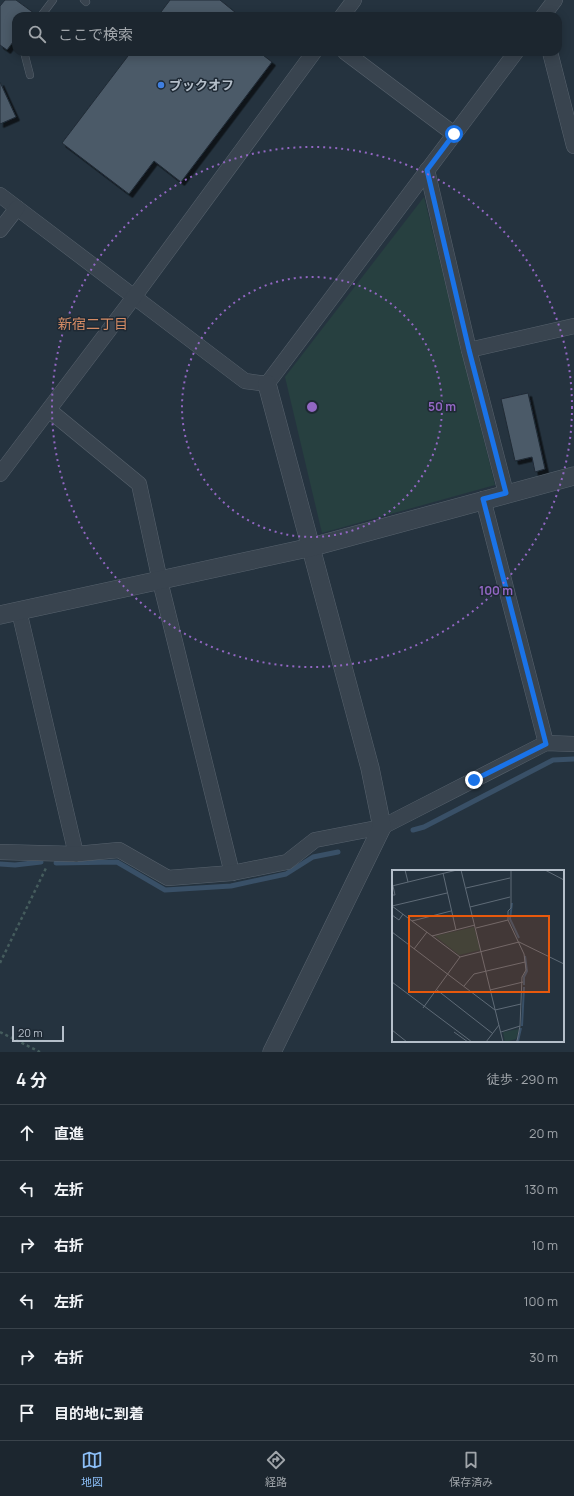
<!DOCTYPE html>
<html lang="ja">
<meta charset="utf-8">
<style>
:root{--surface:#1c262f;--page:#29323b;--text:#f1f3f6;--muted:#a0a5aa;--line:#3a434b;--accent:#8cbff8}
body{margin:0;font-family:Manrope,"Noto Sans JP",sans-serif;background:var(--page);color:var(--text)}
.scale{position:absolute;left:12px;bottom:10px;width:52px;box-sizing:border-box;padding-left:4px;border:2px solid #b5bfca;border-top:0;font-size:11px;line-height:14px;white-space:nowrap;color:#b5bfca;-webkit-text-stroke:3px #1e2934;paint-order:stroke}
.stop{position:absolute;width:12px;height:12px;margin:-9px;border:3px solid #1a73e8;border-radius:50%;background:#fff}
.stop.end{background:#1a73e8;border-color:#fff;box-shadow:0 1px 4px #0008}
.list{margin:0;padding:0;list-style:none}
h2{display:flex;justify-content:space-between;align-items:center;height:52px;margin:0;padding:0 16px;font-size:17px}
h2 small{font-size:13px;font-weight:400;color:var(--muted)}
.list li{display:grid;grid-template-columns:26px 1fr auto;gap:12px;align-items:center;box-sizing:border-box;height:56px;padding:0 16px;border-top:1px solid var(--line)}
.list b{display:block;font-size:15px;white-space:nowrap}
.list em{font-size:13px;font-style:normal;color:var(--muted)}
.icon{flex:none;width:22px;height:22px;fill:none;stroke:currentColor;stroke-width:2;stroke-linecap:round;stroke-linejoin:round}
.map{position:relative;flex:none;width:574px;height:1052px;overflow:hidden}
.search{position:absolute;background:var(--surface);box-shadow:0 2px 10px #0003;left:12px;right:12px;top:12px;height:44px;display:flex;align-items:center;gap:10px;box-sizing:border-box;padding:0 14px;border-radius:12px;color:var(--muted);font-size:15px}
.sheet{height:388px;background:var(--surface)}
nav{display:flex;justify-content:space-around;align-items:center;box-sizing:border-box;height:56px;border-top:1px solid var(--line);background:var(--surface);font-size:11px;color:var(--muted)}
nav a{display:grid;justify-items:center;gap:2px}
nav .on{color:var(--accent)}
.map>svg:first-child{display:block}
.green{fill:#274040}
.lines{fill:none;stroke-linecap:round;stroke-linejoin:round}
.stream{stroke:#395067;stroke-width:5}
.building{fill:#4b5a68;stroke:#202b36;filter:url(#shadow)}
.service-casing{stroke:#57626d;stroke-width:8}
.minor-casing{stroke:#57626d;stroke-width:16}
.tertiary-casing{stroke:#57626d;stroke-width:19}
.path{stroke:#455c5d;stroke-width:2.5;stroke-dasharray:3 3;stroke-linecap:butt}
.service{stroke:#39444f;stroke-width:7}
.minor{stroke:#39444f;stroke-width:15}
.tertiary{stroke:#39444f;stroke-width:18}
.route{stroke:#1a73e8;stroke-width:5}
.ring{fill:none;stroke:#9267c3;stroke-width:2;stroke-dasharray:2 4}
.shop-dot{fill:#3f7fe0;stroke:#1e2934;stroke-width:1.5}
.labels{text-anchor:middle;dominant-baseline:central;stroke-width:3;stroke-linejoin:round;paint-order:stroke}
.poi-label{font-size:13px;font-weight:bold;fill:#b5bfca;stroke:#1e2934;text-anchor:start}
.neighbourhood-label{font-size:14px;fill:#d58c65;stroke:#1e2934}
.inset-river{fill:none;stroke:#395067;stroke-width:2}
.inset-road{fill:none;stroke:#5f6b77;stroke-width:1}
.view{fill:#e8590c;fill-opacity:0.15;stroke:#e8590c;stroke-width:2}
.inset-edge{fill:none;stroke:#b5bfca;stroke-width:2}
.centre{fill:#9267c3;stroke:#1e2934;stroke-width:2}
.ring-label{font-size:12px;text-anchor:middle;font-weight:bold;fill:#9267c3;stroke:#1e2934;stroke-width:3;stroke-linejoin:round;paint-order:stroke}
</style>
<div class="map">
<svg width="574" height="1052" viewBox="0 0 574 1052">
<defs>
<filter id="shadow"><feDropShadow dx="3.5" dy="3.5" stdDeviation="0" flood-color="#0009"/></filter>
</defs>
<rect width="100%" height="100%" fill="#25333f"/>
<!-- green -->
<path class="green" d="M 424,197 L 495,485 L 322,533 L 285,377 Z"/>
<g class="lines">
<!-- stream -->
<g class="stream">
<path d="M 413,830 L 424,827 L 553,760 L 574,759"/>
<path d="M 56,863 L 117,862 L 165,890 L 231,886 L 286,874 L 313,857 L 338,852"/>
<path d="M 0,864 L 15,865 L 41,862"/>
</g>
</g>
<!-- building -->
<g class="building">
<path d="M 5,0 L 16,0 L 38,16 L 16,16 L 16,38 L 7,50 L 0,45 L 0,6 Z"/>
<path d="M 170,0 L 220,0 L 236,13 L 234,16 L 158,16 Z"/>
<path d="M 131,52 L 259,52 L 272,62 L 181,182 L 154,161 L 129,194 L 62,143 Z"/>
<path d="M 0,82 L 16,117 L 0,124 Z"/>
<path d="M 528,393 L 545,469 L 535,472 L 532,457 L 515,461 L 501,399 Z"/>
</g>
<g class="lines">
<defs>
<g id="service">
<path d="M 84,0 L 86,2"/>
<path d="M 41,16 L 53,0"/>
<path d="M 24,52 L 30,75"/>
</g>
<g id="minor">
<path d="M 342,16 L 354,0"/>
<path d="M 543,16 L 555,0"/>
<path d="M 345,52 L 454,134"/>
<path d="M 550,52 L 574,146"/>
<path d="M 427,170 L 469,350 L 506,493"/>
<path d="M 0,195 L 245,381 L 267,384 L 516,52"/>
<path d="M 0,230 L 17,208"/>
<path d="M 469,350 L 574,326"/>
<path d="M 49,410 L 139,484 L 160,581 L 232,873"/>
<path d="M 0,474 L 134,297 L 314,52"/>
<path d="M 483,499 L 546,743"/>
<path d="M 19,611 L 76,854"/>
<path d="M 0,852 L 76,854 L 119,850 L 168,878 L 232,873 L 287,862 L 315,840 L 382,827 L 546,743 L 574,744"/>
</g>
<g id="tertiary">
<path d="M 267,384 L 370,768 L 382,827 L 272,1052"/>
<path d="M 0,615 L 312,547 L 574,476"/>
</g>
</defs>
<!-- service casing -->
<use href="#service" class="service-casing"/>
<!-- minor casing -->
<use href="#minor" class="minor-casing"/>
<!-- tertiary casing -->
<use href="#tertiary" class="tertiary-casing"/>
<!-- path -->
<g class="path">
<path d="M 0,963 L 46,868"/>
<path d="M 0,1032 L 40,1052"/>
</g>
<!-- service -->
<use href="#service" class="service"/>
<!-- minor -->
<use href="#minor" class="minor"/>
<!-- tertiary -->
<use href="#tertiary" class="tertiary"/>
</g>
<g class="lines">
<!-- route -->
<path class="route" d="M 454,134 L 427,170 L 469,350 L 506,493 L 483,499 L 546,744 L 474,780"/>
</g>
<!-- distance rings -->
<g class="ring">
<circle cx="312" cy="407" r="130"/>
<circle cx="312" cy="407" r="260"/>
</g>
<!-- markers -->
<circle class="shop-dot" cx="161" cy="85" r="4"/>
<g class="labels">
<!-- poi labels -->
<g class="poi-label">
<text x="169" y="85">ブックオフ</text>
</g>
<!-- neighbourhood labels -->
<g class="neighbourhood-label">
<text x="93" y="323">新宿二丁目</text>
</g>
</g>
<!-- overview -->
<g transform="translate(392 870)">
<rect width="172" height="172" fill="#25333f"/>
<path d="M 82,57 L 88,80 L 67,85 L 43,66 ZM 127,159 L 124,169 L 113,172 L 111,162 Z" fill="#274040"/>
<path class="inset-river" d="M 120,33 L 118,49 L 127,68M 132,115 L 132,107 L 135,101 L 133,86M 130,156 L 132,117M 126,171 L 129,158"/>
<path class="inset-road" d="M 13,0 L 16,12M 69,0 L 111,172M 153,0 L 172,10M 51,3 L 64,60M 0,16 L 65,0M 74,18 L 118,8M 0,25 L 3,25 L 1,16M 0,36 L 68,87M 0,36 L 55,23M 78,37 L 118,27M 0,45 L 7,50 L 11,44M 20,51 L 59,41M 84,58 L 116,50M 0,62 L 103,140 L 129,134M 40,66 L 83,55M 22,79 L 35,62M 68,87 L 127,72 L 172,94M 0,112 L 80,172M 72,116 L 82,104 L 133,92M 45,120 L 100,163M 98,120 L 131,112M 31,138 L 68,87M 0,160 L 15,172M 62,162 L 76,172M 109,162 L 128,156 L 130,107 L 134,100 L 132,84 L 116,50 L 116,41 L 119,38 L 119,0M 94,172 L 107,155M 122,172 L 125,171 L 128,156"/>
<path class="view" d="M 17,46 L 157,46 L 157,122 L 17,122 Z"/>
<rect width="172" height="172" class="inset-edge"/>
</g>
<circle cx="312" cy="407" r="6" class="centre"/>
<g class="ring-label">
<text x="442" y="411">50 m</text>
<text x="496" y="595">100 m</text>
</g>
</svg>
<div class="scale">20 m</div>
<div class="stop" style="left:454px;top:134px"></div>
<div class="stop end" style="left:474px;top:780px"></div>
<div class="search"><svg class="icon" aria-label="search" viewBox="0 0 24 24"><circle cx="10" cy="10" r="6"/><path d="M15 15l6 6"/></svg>ここで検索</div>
</div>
<section class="sheet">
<h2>4 分<small>徒歩 · 290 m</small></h2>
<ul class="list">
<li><svg class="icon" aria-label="ahead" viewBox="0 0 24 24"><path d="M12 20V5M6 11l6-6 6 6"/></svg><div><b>直進</b></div><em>20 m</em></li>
<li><svg class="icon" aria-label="left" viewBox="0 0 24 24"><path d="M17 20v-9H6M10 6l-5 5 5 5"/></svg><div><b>左折</b></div><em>130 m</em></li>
<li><svg class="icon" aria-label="right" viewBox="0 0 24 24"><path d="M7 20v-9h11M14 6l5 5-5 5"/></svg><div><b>右折</b></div><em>10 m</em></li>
<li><svg class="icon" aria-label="left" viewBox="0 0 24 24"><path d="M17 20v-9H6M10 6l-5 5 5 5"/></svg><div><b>左折</b></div><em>100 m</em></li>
<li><svg class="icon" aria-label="right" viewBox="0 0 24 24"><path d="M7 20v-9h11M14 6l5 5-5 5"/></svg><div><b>右折</b></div><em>30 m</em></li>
<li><svg class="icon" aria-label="arrive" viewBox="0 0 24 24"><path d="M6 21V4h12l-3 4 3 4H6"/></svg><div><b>目的地に到着</b></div></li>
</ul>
</section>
<nav>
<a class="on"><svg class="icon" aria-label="map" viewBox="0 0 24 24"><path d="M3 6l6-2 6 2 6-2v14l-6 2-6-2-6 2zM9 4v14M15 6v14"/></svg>地図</a>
<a><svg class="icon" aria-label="directions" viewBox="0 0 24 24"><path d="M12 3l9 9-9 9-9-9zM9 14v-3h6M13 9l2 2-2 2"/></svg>経路</a>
<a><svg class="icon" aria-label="saved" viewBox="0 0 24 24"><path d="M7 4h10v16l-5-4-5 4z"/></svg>保存済み</a>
</nav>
